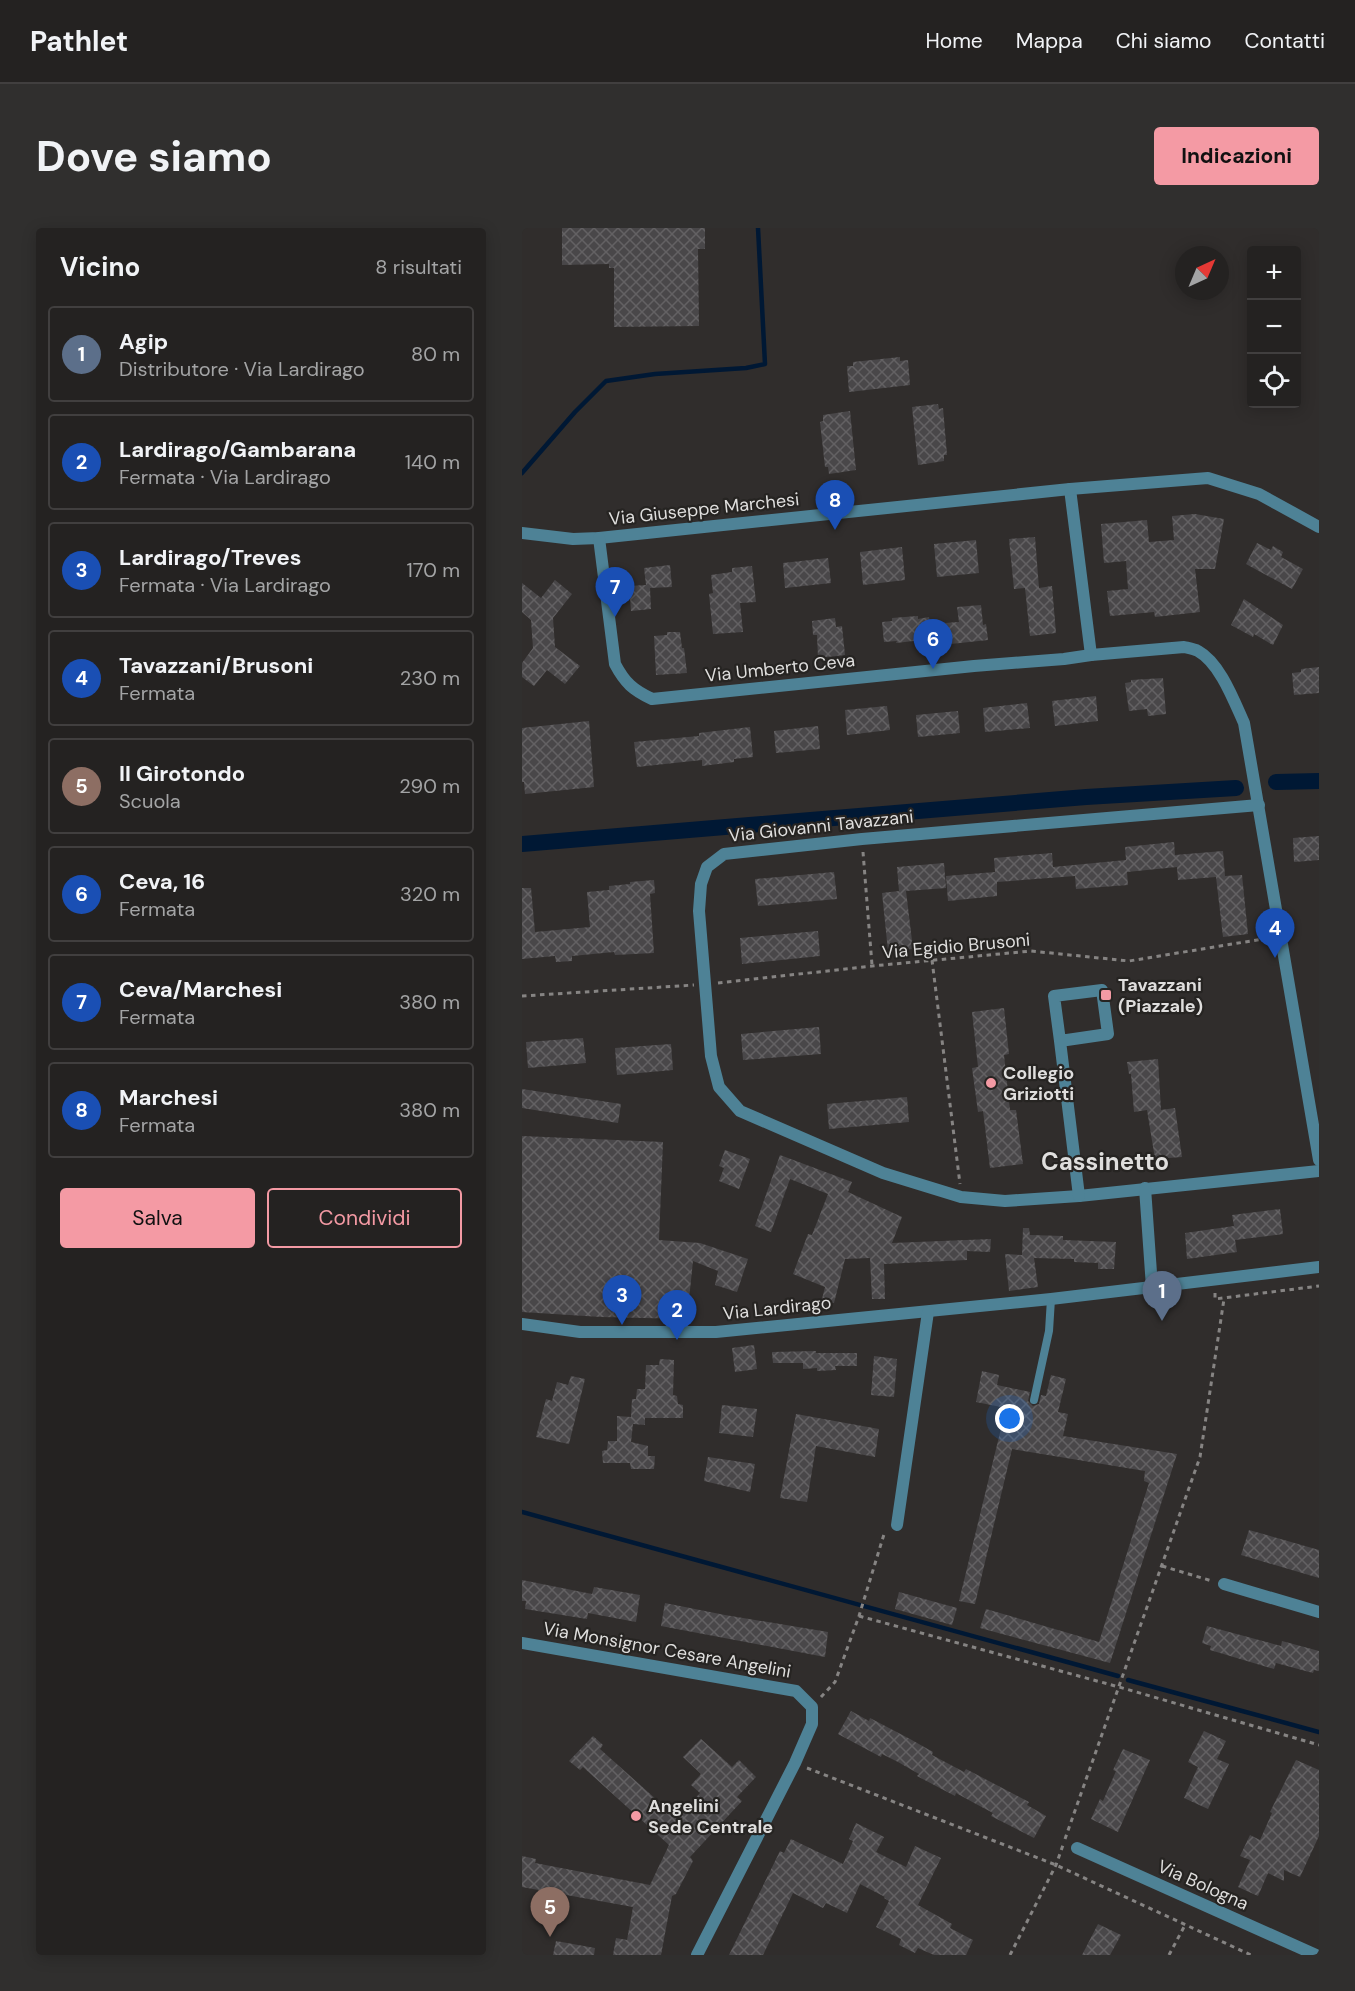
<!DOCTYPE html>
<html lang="it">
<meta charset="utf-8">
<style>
:root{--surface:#242221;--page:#302f2e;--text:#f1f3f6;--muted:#a3a4a5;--line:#413f3f;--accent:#f49aa4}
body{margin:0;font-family:"DM Sans",sans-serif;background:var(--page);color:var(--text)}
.controls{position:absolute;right:18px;top:18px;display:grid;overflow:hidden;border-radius:6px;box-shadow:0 3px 15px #0003}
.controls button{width:54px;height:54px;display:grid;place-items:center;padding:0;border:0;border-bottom:2px solid var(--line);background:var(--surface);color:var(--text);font:30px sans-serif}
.compass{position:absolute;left:653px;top:18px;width:54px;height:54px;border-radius:50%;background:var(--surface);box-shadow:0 3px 15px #0003;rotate:44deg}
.you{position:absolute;left:488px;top:1191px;width:21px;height:21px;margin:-15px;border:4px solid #fff;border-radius:50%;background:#1a73e8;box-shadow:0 0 0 9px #1a73e833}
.badge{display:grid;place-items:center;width:39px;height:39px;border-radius:50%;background:var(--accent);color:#fff;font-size:20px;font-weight:700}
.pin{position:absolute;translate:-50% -50px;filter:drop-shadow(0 2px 3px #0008)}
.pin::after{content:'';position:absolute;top:32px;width:21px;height:18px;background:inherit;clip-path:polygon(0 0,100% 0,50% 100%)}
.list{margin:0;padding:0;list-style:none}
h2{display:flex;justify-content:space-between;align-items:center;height:78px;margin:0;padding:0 24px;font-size:26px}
h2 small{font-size:20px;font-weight:400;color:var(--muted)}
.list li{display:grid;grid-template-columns:39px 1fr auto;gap:18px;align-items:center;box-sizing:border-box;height:96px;margin:0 12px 12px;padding:0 12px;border:2px solid var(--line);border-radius:6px}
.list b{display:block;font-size:22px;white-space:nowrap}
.list p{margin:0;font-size:20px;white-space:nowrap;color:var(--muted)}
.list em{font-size:20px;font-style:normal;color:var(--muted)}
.actions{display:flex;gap:12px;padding:18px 24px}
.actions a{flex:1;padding:14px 0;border:2px solid var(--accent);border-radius:6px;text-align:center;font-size:21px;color:var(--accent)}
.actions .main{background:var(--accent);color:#111}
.icon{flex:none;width:33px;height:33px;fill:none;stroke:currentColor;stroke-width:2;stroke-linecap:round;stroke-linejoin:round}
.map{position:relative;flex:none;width:797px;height:1727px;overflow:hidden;border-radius:6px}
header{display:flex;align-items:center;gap:36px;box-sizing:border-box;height:84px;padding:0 30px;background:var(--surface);border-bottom:2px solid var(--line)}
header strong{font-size:28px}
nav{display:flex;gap:33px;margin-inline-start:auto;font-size:21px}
.intro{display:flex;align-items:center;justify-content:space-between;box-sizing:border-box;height:144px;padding:0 36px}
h1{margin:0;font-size:42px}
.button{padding:15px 27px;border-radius:6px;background:var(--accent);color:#111;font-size:21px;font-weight:700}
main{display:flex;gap:36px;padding:0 36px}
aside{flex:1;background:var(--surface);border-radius:6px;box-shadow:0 3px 15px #0003}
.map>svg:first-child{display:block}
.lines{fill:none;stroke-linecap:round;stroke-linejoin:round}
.stream{stroke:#001834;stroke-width:4.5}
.canal{stroke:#001834;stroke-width:16}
.building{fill:url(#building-cross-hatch)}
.path{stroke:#868483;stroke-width:3;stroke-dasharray:4.5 4.5;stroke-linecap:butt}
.service{stroke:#4e8296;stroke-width:8}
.minor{stroke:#4e8296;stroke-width:12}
.poi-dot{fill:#f49aa4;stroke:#262422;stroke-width:2}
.labels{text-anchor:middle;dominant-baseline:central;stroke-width:4.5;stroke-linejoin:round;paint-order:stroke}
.street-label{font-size:18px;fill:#dfdedd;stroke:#262422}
.poi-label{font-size:18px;font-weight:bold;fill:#dfdedd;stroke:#262422;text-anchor:start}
.district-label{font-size:24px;font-weight:bold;fill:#dfdedd;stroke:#262422}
</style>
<header>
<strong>Pathlet</strong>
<nav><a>Home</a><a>Mappa</a><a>Chi siamo</a><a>Contatti</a></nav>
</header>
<div class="intro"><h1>Dove siamo</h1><a class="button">Indicazioni</a></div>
<main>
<aside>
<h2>Vicino<small>8 risultati</small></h2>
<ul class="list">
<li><span class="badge" style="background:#5c6f8a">1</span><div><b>Agip</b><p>Distributore · Via Lardirago</p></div><em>80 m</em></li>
<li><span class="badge" style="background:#1a4fb4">2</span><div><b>Lardirago/Gambarana</b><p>Fermata · Via Lardirago</p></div><em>140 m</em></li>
<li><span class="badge" style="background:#1a4fb4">3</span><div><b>Lardirago/Treves</b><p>Fermata · Via Lardirago</p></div><em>170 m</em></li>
<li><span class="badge" style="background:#1a4fb4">4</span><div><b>Tavazzani/Brusoni</b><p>Fermata</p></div><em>230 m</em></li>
<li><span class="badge" style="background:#8d6e63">5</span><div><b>Il Girotondo</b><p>Scuola</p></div><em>290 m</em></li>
<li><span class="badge" style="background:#1a4fb4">6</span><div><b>Ceva, 16</b><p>Fermata</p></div><em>320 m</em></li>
<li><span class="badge" style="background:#1a4fb4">7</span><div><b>Ceva/Marchesi</b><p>Fermata</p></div><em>380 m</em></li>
<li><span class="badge" style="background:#1a4fb4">8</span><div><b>Marchesi</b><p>Fermata</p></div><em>380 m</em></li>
</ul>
<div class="actions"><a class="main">Salva</a><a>Condividi</a></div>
</aside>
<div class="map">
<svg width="797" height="1727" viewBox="0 0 797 1727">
<defs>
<pattern id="building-cross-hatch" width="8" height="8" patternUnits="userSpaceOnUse" patternTransform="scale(1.5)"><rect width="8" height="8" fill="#494749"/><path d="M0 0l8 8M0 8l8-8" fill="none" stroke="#636163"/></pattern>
</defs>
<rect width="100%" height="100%" fill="#302d2c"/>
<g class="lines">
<!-- stream -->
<g class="stream">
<path d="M 0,245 L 53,184 L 84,153 L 133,146 L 224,140 L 243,136 L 236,0"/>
<path d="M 0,1284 L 596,1448"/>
<path d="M 606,1452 L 797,1504"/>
</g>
<!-- canal -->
<g class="canal">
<path d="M 754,554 L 797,553"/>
<path d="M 0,616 L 564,569 L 714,560"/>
</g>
</g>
<!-- building -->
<g class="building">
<path d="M 40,0 L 183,0 L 183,21 L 176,21 L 177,98 L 92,99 L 92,40 L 87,40 L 87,36 L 40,37 Z"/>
<path d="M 378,129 L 378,133 L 386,132 L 388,157 L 327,164 L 325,138 L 331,138 L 331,134 Z"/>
<path d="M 416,176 L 417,181 L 421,180 L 425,227 L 422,227 L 422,233 L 396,237 L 390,179 Z"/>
<path d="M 328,183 L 334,242 L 307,246 L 306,239 L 303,239 L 298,194 L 301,193 L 301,187 Z"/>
<path d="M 673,286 L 702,291 L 693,341 L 673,341 L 678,384 L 633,389 L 632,384 L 588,388 L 585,363 L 606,361 L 604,333 L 582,335 L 579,296 L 625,292 L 627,314 L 652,312 L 650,288 Z"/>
<path d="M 513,309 L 517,360 L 530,358 L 534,405 L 508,408 L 503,360 L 492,361 L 487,311 Z"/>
<path d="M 454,312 L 457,345 L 415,349 L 412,316 Z"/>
<path d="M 735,315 L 749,322 L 751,318 L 761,324 L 759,329 L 781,341 L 770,361 L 724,336 Z"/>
<path d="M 380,319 L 383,352 L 341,357 L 338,324 Z"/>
<path d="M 306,330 L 309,355 L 263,360 L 261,335 Z"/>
<path d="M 148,337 L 150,359 L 128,360 L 129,381 L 109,383 L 107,358 L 124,357 L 122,340 Z"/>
<path d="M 230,338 L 234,374 L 218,375 L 221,404 L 191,406 L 187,366 L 191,365 L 189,347 L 210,344 L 210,340 Z"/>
<path d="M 33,352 L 50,366 L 31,390 L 33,419 L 58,438 L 43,456 L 25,442 L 12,458 L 0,449 L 0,435 L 11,420 L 9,392 L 0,384 L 0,355 L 19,370 Z"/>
<path d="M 722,371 L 761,397 L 751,417 L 732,406 L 731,409 L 709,397 Z"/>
<path d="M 459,377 L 461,397 L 464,396 L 466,412 L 410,418 L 409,411 L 374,415 L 375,413 L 362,414 L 360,394 L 370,393 L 370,390 L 396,388 L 396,391 L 407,389 L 408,396 L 437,394 L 435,379 Z"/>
<path d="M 313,390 L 314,399 L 320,398 L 323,427 L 296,430 L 295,407 L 291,407 L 290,393 Z"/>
<path d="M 145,404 L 158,404 L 160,420 L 162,420 L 165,445 L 134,447 L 132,408 L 145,407 Z"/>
<path d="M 797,439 L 797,465 L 772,467 L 770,445 L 779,444 L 779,441 Z"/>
<path d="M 641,450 L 644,486 L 626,488 L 625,481 L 607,483 L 603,455 L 609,454 L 609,452 Z"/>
<path d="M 574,468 L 576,493 L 533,498 L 530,473 Z"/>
<path d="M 505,475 L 508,500 L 463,504 L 461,480 Z"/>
<path d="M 365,478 L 368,502 L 325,507 L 323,482 Z"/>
<path d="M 436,483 L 438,505 L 396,509 L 394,487 Z"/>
<path d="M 67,493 L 72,559 L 3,566 L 2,554 L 0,554 L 0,500 Z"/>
<path d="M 296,498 L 298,521 L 254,525 L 252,503 Z"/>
<path d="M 228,499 L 231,529 L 212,531 L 212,534 L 180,538 L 180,532 L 115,539 L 112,514 L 177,508 L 177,505 Z"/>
<path d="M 797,608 L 797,632 L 772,634 L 771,610 Z"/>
<path d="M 652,614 L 653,627 L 701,623 L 703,648 L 720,647 L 726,706 L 701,709 L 694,649 L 656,652 L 655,639 L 605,644 L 606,657 L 554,661 L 553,648 L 475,654 L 475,668 L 426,673 L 424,648 L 473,644 L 472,630 L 530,625 L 531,639 L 604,632 L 603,619 Z"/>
<path d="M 422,635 L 424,660 L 384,663 L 391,721 L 366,723 L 360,665 L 377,663 L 375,639 Z"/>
<path d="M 312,644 L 315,671 L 236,678 L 233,651 Z"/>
<path d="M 132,652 L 133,665 L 128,666 L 132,725 L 93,727 L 92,724 L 50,728 L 50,733 L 34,734 L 33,728 L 0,731 L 0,660 L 9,660 L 13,704 L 68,699 L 65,664 L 87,662 L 87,658 L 108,656 L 108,654 Z"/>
<path d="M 296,703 L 298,728 L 220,736 L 218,710 Z"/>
<path d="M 482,780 L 487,826 L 482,827 L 488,882 L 494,882 L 501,936 L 468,940 L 461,883 L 456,884 L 450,840 L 456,839 L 450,784 Z"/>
<path d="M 297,799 L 299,826 L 221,832 L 219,806 Z"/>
<path d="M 61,810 L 64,835 L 6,840 L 4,814 Z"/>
<path d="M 149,816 L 151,842 L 95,847 L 93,820 Z"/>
<path d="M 636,831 L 639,882 L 653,880 L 660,929 L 633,931 L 625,882 L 612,884 L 609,846 L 607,846 L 605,834 Z"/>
<path d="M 0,861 L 99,876 L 96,895 L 0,880 Z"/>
<path d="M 385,869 L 387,894 L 307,901 L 305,876 Z"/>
<path d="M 0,908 L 141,914 L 137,1012 L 178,1015 L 226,1031 L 215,1064 L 193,1057 L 196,1043 L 171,1033 L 165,1091 L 79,1089 L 0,1084 Z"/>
<path d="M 203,922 L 228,931 L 217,961 L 197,953 L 202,940 L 197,938 Z"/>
<path d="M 258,927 L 330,954 L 326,964 L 380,989 L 370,1015 L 469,1011 L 468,1024 L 445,1023 L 445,1032 L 362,1036 L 363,1071 L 350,1071 L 348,1030 L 323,1031 L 312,1075 L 299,1075 L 303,1059 L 271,1046 L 286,1006 L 290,1007 L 306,966 L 268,951 L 249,1004 L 233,998 Z"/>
<path d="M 758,981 L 761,1006 L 713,1012 L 715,1024 L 665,1031 L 663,1005 L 712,998 L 710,987 Z"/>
<path d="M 501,1000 L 507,1000 L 508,1007 L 541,1008 L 541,1012 L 594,1014 L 592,1041 L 576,1041 L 576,1035 L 552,1034 L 552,1031 L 512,1030 L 516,1059 L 487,1063 L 483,1026 L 500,1027 Z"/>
<path d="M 232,1117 L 235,1141 L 213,1144 L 210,1120 Z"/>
<path d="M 294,1123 L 294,1125 L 335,1125 L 335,1138 L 313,1138 L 314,1142 L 295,1143 L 295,1140 L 281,1141 L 281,1135 L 251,1135 L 250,1124 Z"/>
<path d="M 352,1128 L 375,1131 L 372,1169 L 349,1167 Z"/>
<path d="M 138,1131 L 152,1132 L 151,1167 L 155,1168 L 156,1176 L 161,1177 L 161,1190 L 123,1190 L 123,1197 L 111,1196 L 109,1214 L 126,1218 L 126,1228 L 133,1228 L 132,1241 L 109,1241 L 108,1235 L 81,1235 L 80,1223 L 85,1222 L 86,1213 L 95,1213 L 95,1188 L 109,1189 L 110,1171 L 114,1171 L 115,1161 L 123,1161 L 124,1137 L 137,1137 Z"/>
<path d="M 460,1143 L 477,1147 L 475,1157 L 508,1164 L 506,1173 L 511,1178 L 517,1176 L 519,1167 L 524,1168 L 529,1147 L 544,1151 L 536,1184 L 546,1186 L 541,1208 L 655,1226 L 588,1435 L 458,1400 L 464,1381 L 577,1414 L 627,1255 L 622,1253 L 623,1243 L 490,1221 L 453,1376 L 437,1373 L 484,1180 L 454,1174 Z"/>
<path d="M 49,1148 L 63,1151 L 47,1216 L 14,1209 L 24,1171 L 30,1173 L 35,1154 L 46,1157 Z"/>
<path d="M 200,1177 L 235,1181 L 231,1209 L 197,1205 Z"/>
<path d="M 274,1186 L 357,1201 L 353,1229 L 294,1218 L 285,1274 L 258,1270 Z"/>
<path d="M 186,1229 L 233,1236 L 228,1264 L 182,1253 Z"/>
<path d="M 727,1302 L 797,1322 L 797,1350 L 719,1327 Z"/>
<path d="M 0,1352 L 70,1366 L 72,1359 L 118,1367 L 114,1394 L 66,1385 L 65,1391 L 3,1381 L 4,1373 L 0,1373 Z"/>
<path d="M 377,1364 L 435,1380 L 430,1397 L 373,1381 Z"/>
<path d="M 143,1375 L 203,1387 L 306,1404 L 303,1429 L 139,1398 Z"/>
<path d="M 685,1398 L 759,1418 L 760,1413 L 797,1423 L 797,1443 L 792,1442 L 791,1445 L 754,1435 L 752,1441 L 688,1422 L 689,1418 L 680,1415 Z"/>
<path d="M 329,1483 L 347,1493 L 348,1490 L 388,1511 L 411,1524 L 410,1527 L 442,1544 L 444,1541 L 507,1574 L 505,1577 L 524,1588 L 512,1610 L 469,1588 L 471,1585 L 454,1576 L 434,1565 L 433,1568 L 395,1548 L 397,1546 L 376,1534 L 360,1526 L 359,1529 L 316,1506 Z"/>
<path d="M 682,1503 L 704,1513 L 695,1531 L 707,1536 L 686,1581 L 662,1570 L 676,1539 L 666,1534 Z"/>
<path d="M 71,1508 L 81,1517 L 78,1521 L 155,1590 L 178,1565 L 169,1557 L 179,1546 L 161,1529 L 179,1511 L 210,1539 L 217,1532 L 234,1549 L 215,1569 L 220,1573 L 168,1629 L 171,1633 L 154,1666 L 150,1668 L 139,1727 L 91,1727 L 94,1710 L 105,1712 L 111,1679 L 0,1659 L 0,1628 L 14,1631 L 13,1635 L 128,1657 L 147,1617 L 61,1539 L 58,1542 L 47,1533 Z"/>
<path d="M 601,1521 L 628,1532 L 596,1604 L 569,1591 L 578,1571 L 581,1573 L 594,1543 L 591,1542 Z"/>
<path d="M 774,1532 L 797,1542 L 797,1608 L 778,1649 L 762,1642 L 762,1653 L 746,1645 L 736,1668 L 716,1659 L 728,1632 L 718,1628 L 728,1607 L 738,1612 L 750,1585 L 748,1584 Z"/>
<path d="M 334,1595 L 362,1609 L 354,1624 L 384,1639 L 393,1618 L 419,1630 L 396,1677 L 430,1696 L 428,1700 L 451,1712 L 444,1727 L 412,1727 L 396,1720 L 393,1725 L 377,1717 L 379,1711 L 354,1699 L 367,1673 L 362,1670 L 363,1669 L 338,1656 L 325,1685 L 304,1675 L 301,1680 L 271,1665 L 241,1727 L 207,1727 L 258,1623 L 262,1625 L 269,1611 L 321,1636 L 331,1613 L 327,1611 Z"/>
<path d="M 576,1696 L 599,1707 L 588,1727 L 560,1727 Z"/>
<path d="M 34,1713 L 73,1720 L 72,1727 L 31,1727 Z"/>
</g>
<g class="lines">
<!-- path -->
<g class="path">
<path d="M 341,624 L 350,737"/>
<path d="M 410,732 L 438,956"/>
<path d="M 196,755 L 350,738 L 509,723 L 607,733 L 747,710"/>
<path d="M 0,768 L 172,757"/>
<path d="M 693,1065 L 693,1071 L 797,1058"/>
<path d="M 640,1338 L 690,1353"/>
<path d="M 337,1388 L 597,1459 L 797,1517"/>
<path d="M 299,1469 L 313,1454 L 337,1388 L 363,1303"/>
<path d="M 285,1540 L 534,1637 L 729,1727"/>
<path d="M 543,1611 L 678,1229 L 702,1071"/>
<path d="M 488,1727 L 534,1637 L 541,1617"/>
<path d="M 647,1727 L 663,1697"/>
</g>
<!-- service -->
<path class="service" d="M 512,1172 L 527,1103 L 529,1071"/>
<!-- minor -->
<g class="minor">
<path d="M 548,261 L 569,427"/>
<path d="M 0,305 L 51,311 L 77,310 L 548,261 L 686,250 L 737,266 L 797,299"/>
<path d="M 77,310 L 93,436 C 103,455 111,462 130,471 L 452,438 L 542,431 L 569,427 L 662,419 C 666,420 672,421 676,423 C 698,435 712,473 722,495 L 797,932"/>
<path d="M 737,577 L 340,611 L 202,626 L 185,639 L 179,656 L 177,683 L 189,828 L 197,859 L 218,883 L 361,945 L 439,969 L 483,973 L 557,968 L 797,943"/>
<path d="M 538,813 L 532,768 L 580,762 L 586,806 L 538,813 L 557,968"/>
<path d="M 623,960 L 630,1059"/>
<path d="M 0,1096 L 58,1104 L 194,1104 L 529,1071 L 797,1039"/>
<path d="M 375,1297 L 406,1084"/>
<path d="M 702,1356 L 797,1384"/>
<path d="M 0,1415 L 274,1463 L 290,1479 L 290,1496 L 273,1535 L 175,1727"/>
<path d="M 555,1620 L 794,1727"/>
</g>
</g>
<!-- markers -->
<g class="poi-dot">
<rect x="578" y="761" width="12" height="12" rx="3"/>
<circle cx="469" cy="855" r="6"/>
<circle cx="114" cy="1588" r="6"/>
</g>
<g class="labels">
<!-- street labels -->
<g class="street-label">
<text transform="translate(182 281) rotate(-6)">Via Giuseppe Marchesi</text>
<text transform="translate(258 440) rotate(-6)">Via Umberto Ceva</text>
<text transform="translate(299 598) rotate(-6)">Via Giovanni Tavazzani</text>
<text transform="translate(434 718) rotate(-5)">Via Egidio Brusoni</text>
<text transform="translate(255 1080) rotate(-6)">Via Lardirago</text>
<text transform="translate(145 1422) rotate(10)">Via Monsignor Cesare Angelini</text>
<text transform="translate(681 1657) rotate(24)">Via Bologna</text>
</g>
<!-- poi labels -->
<g class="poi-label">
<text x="596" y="757">Tavazzani<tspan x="596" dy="21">(Piazzale)</tspan></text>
<text x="481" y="845">Collegio<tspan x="481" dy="21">Griziotti</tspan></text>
<text x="126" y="1578">Angelini<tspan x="126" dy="21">Sede Centrale</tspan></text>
</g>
<!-- district labels -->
<g class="district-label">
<text x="583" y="933">Cassinetto</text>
</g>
</g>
</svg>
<div class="controls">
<button>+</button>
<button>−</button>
<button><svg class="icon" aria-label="locate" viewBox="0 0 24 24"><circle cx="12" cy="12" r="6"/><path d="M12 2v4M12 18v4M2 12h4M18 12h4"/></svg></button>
</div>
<svg class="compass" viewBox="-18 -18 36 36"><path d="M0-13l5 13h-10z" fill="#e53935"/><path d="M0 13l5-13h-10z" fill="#a3a4a5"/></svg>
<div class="you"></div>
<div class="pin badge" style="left:640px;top:1093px;background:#5c6f8a">1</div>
<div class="pin badge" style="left:155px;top:1112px;background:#1a4fb4">2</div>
<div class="pin badge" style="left:100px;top:1097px;background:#1a4fb4">3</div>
<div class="pin badge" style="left:753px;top:730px;background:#1a4fb4">4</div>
<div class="pin badge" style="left:28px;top:1709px;background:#8d6e63">5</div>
<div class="pin badge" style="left:411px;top:441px;background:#1a4fb4">6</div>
<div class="pin badge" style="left:93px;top:389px;background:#1a4fb4">7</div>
<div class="pin badge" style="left:313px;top:302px;background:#1a4fb4">8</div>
</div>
</main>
